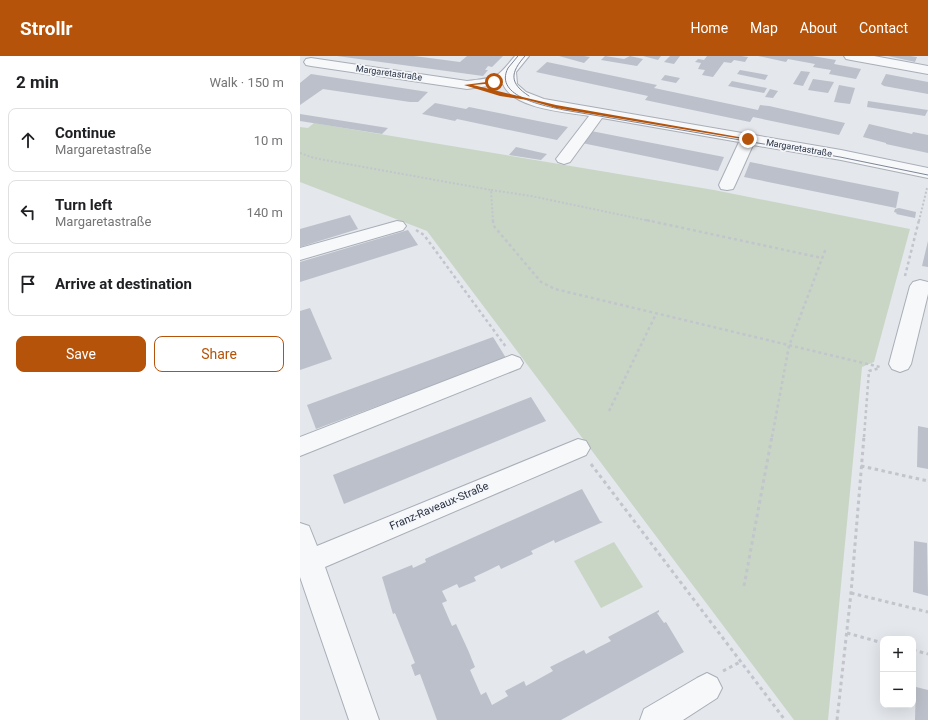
<!DOCTYPE html>
<meta charset="utf-8">
<style>
:root{--surface:#fff;--page:#f2f2f2;--text:#202124;--muted:#757577;--line:#e0e0e0;--accent:#b45309}
body{margin:0;font-family:Roboto,sans-serif;background:var(--page);color:var(--text)}
.controls{position:absolute;right:12px;bottom:12px;display:grid;overflow:hidden;border-radius:8px;box-shadow:0 4px 16px #0002}
.controls button{width:36px;height:36px;display:grid;place-items:center;padding:0;border:0;border-bottom:1px solid var(--line);background:var(--surface);color:var(--text);font:20px sans-serif}
.stop{position:absolute;width:12px;height:12px;margin:-9px;border:3px solid #b45309;border-radius:50%;background:#fff}
.stop.end{background:#b45309;border-color:#fff;box-shadow:0 1px 4px #0008}
.list{margin:0;padding:0;list-style:none}
h2{display:flex;justify-content:space-between;align-items:center;height:52px;margin:0;padding:0 16px;font-size:17px}
h2 small{font-size:13px;font-weight:400;color:var(--muted)}
.list li{display:grid;grid-template-columns:26px 1fr auto;gap:12px;align-items:center;box-sizing:border-box;height:64px;margin:0 8px 8px;padding:0 8px;border:1px solid var(--line);border-radius:8px}
.list b{display:block;font-size:15px;white-space:nowrap}
.list p{margin:0;font-size:13px;white-space:nowrap;color:var(--muted)}
.list em{font-size:13px;font-style:normal;color:var(--muted)}
.actions{display:flex;gap:8px;padding:12px 16px}
.actions a{flex:1;padding:9px 0;border:1px solid var(--accent);border-radius:8px;text-align:center;font-size:14px;color:var(--accent)}
.actions .main{background:var(--accent);color:#fff}
.icon{flex:none;width:22px;height:22px;fill:none;stroke:currentColor;stroke-width:2;stroke-linecap:round;stroke-linejoin:round}
.map{position:relative;flex:none;width:628px;height:664px;overflow:hidden}
header{display:flex;align-items:center;gap:24px;box-sizing:border-box;height:56px;padding:0 20px;background:var(--accent);color:#fff}
header strong{font-size:19px}
nav{display:flex;gap:22px;margin-inline-start:auto;font-size:14px}
main{display:flex}
aside{flex:1;background:var(--surface)}
.map>svg:first-child{display:block}
.green{fill:#c9d6c5}
.building{fill:#bbc0ca}
.lines{fill:none;stroke-linecap:round;stroke-linejoin:round}
.minor-casing{stroke:#a9aeb7;stroke-width:2}
.path-far2{stroke:#c2c5cb;stroke-width:2;stroke-dasharray:2 2;stroke-linecap:butt}
.path-far1{stroke:#c2c5cb;stroke-width:2.5;stroke-dasharray:3 3;stroke-linecap:butt}
.path{stroke:#c2c5cb;stroke-width:3;stroke-dasharray:3.5 3.5;stroke-linecap:butt}
.minor{fill:#f7f8fa;fill-rule:evenodd}
.tram{stroke:#7d8696;stroke-width:1}
.route{fill:#b45309}
.labels{text-anchor:middle;dominant-baseline:central;stroke-width:3.5;stroke-linejoin:round;paint-order:stroke}
.far-street-label{font-size:9px;fill:#2b3445;stroke:#f4f6f9}
.street-label{font-size:11px;fill:#2b3445;stroke:#f4f6f9}
</style>
<header>
<strong>Strollr</strong>
<nav><a>Home</a><a>Map</a><a>About</a><a>Contact</a></nav>
</header>
<main>
<aside>
<h2>2 min<small>Walk · 150 m</small></h2>
<ul class="list">
<li><svg class="icon" aria-label="ahead" viewBox="0 0 24 24"><path d="M12 20V5M6 11l6-6 6 6"/></svg><div><b>Continue</b><p>Margaretastraße</p></div><em>10 m</em></li>
<li><svg class="icon" aria-label="left" viewBox="0 0 24 24"><path d="M17 20v-9H6M10 6l-5 5 5 5"/></svg><div><b>Turn left</b><p>Margaretastraße</p></div><em>140 m</em></li>
<li><svg class="icon" aria-label="arrive" viewBox="0 0 24 24"><path d="M6 21V4h12l-3 4 3 4H6"/></svg><div><b>Arrive at destination</b></div></li>
</ul>
<div class="actions"><a class="main">Save</a><a>Share</a></div>
</aside>
<div class="map">
<svg width="628" height="664" viewBox="0 0 628 664">
<rect width="100%" height="100%" fill="#e4e7ec"/>
<!-- green -->
<g class="green">
<path d="M 14,67 L 414,134 L 610,173 L 574,306 L 562,311 L 528,664 L 494,664 L 127,175 L 0,126 L 0,71 L 8,72 Z"/>
<path d="M 314,486 L 343,531 L 301,552 L 274,505 Z"/>
</g>
<!-- building -->
<g class="building">
<path d="M 37,0 L 114,0 L 160,6 L 167,0 L 203,0 L 192,11 L 188,10 L 185,14 L 188,14 L 183,20 Z"/>
<path d="M 259,0 L 284,0 L 290,1 L 284,7 Z"/>
<path d="M 305,0 L 324,3 L 330,0 L 343,3 L 337,10 L 301,4 Z"/>
<path d="M 343,0 L 361,0 L 358,4 Z"/>
<path d="M 370,0 L 380,0 L 374,8 L 364,6 Z"/>
<path d="M 407,0 L 441,0 L 448,1 L 445,6 L 434,4 L 431,7 L 424,6 L 413,21 L 402,19 L 405,14 L 398,13 L 401,7 L 395,6 L 398,3 L 404,4 Z"/>
<path d="M 458,0 L 512,0 L 536,4 L 534,8 L 561,13 L 556,23 L 529,18 L 531,14 L 513,11 L 515,8 L 488,3 L 486,6 Z"/>
<path d="M 588,0 L 610,0 L 617,1 L 615,6 Z"/>
<path d="M 247,6 L 357,29 L 354,32 L 458,54 L 460,49 L 469,50 L 545,67 L 539,79 L 453,61 L 450,66 L 383,52 L 345,44 L 348,40 L 236,16 Z"/>
<path d="M 440,14 L 468,19 L 465,24 L 437,18 Z"/>
<path d="M 501,15 L 510,16 L 503,30 L 493,28 Z"/>
<path d="M 11,18 L 128,36 L 118,46 L 110,46 L 23,33 L 0,49 L 0,27 Z"/>
<path d="M 586,18 L 628,26 L 628,38 L 584,30 L 581,28 Z"/>
<path d="M 365,19 L 380,22 L 376,27 L 361,24 Z"/>
<path d="M 513,23 L 534,26 L 528,37 L 508,34 Z"/>
<path d="M 432,25 L 467,32 L 464,37 L 428,30 Z"/>
<path d="M 539,29 L 555,32 L 550,48 L 534,46 Z"/>
<path d="M 470,33 L 478,35 L 473,42 L 465,41 Z"/>
<path d="M 568,45 L 628,54 L 625,60 L 567,51 Z"/>
<path d="M 135,47 L 166,53 L 169,51 L 268,71 L 257,84 L 157,63 L 155,65 L 122,58 Z"/>
<path d="M 0,58 L 88,72 L 82,78 L 0,65 Z"/>
<path d="M 569,68 L 612,78 L 613,76 L 628,79 L 628,97 L 586,88 L 586,87 L 563,81 Z"/>
<path d="M 291,75 L 424,101 L 418,115 L 282,87 Z"/>
<path d="M 216,91 L 247,98 L 241,104 L 209,99 Z"/>
<path d="M 450,106 L 599,136 L 596,152 L 444,121 Z"/>
<path d="M 599,152 L 616,156 L 615,162 L 596,158 L 597,157 L 594,156 L 595,153 Z"/>
<path d="M 50,159 L 58,173 L 0,191 L 0,173 Z"/>
<path d="M 108,174 L 118,189 L 0,226 L 0,206 Z"/>
<path d="M 628,185 L 628,211 L 622,210 Z"/>
<path d="M 10,252 L 32,303 L 0,314 L 0,255 Z"/>
<path d="M 193,281 L 206,302 L 16,373 L 7,349 Z"/>
<path d="M 231,341 L 246,365 L 44,448 L 33,419 Z"/>
<path d="M 618,370 L 628,372 L 628,413 L 617,411 Z"/>
<path d="M 282,433 L 300,465 L 303,466 L 255,487 L 254,484 L 231,495 L 233,498 L 201,513 L 199,509 L 187,515 L 174,521 L 176,525 L 159,532 L 157,528 L 142,535 L 147,545 L 142,547 L 152,570 L 156,568 L 168,594 L 175,611 L 170,614 L 181,639 L 186,636 L 192,649 L 208,640 L 205,635 L 224,625 L 226,630 L 253,615 L 250,611 L 284,594 L 286,598 L 299,591 L 311,585 L 308,581 L 359,554 L 359,556 L 357,557 L 364,567 L 366,566 L 384,596 L 261,664 L 137,664 L 120,618 L 115,620 L 111,609 L 115,607 L 95,557 L 93,558 L 82,521 L 112,509 L 113,512 L 126,506 L 125,503 Z"/>
<path d="M 614,485 L 627,487 L 628,540 L 613,536 Z"/>
<path d="M 616,631 L 628,634 L 628,664 L 615,664 Z"/>
</g>
<g class="lines">
<defs>
<g id="minor">
<path d="M 215,0 L 229,0 L 216,16 L 217,28 L 226,36 L 244,43 L 541,94 L 628,112 L 628,122 L 541,104 L 453,89 L 435,129 L 433,133 L 427,134 L 421,133 L 419,129 L 439,86 L 302,62 L 270,106 L 264,108 L 258,106 L 256,103 L 289,60 C 266,56 213,53 203,28 L 167,33 L 11,10 L 6,9 L 4,6 L 6,3 L 11,2 L 167,25 C 198,21 195,24 215,0 Z"/>
<path d="M 544,0 L 574,0 L 628,10 L 628,18 L 551,4 L 546,3 Z"/>
<path d="M 97,165 L 103,166 L 106,170 L 103,174 L 0,204 L 0,192 Z"/>
<path d="M 620,224 L 628,226 L 628,238 L 611,308 L 608,313 L 600,316 L 592,313 L 589,308 L 610,230 L 613,226 Z"/>
<path d="M 212,299 L 220,302 L 223,307 L 220,312 L 0,400 L 0,381 Z"/>
<path d="M 278,383 L 286,385 L 290,392 L 286,399 L 25,511 L 79,664 L 49,664 L 0,521 L 0,467 L 9,470 L 17,490 Z"/>
<path d="M 407,617 L 417,622 L 422,632 L 417,642 L 383,664 L 340,664 L 344,653 L 397,622 Z"/>
</g>
</defs>
<!-- minor casing -->
<use href="#minor" class="minor-casing"/>
<!-- path-far2 -->
<g class="path-far2">
<path d="M 0,97 L 14,102 L 191,134 L 193,165"/>
<path d="M 191,134 L 231,140 L 350,165"/>
<path d="M 619,165 L 627,132"/>
</g>
<!-- path-far1 -->
<g class="path-far1">
<path d="M 193,164 L 193,169 L 241,226 L 255,233 L 580,311"/>
<path d="M 346,164 L 522,202"/>
<path d="M 116,174 L 124,179 L 206,291"/>
<path d="M 605,220 L 619,164"/>
<path d="M 309,355 L 356,258"/>
<path d="M 472,381 L 489,290 L 526,192"/>
<path d="M 564,381 L 569,315 L 580,312"/>
</g>
<!-- path -->
<g class="path">
<path d="M 291,408 L 485,664"/>
<path d="M 561,410 L 628,425"/>
<path d="M 444,530 L 472,380"/>
<path d="M 551,537 L 628,556"/>
<path d="M 547,577 L 583,587"/>
<path d="M 613,594 L 628,598"/>
<path d="M 423,615 L 440,606"/>
<path d="M 537,664 L 551,537 L 564,380"/>
</g>
<!-- minor -->
<use href="#minor" class="minor"/>
<!-- tram -->
<g class="tram">
<path d="M 218,0 C 215,4 211,8 208,12 C 193,41 246,50 264,54 L 540,101 L 628,119"/>
<path d="M 225,0 C 210,17 209,27 229,40"/>
</g>
</g>
<!-- route -->
<path class="route" d="M 194,25 L 196,27 L 173,29 L 256,49 L 450,83 L 448,84 L 256,52 L 228,44 L 200,40 L 164,29 Z"/>
<g class="labels">
<!-- far-street labels -->
<g class="far-street-label">
<text transform="translate(89 17) rotate(8)">Margaretastraße</text>
<text transform="translate(499 92) rotate(10)">Margaretastraße</text>
</g>
<!-- street labels -->
<g class="street-label">
<text transform="translate(139 450) rotate(-23)">Franz-Raveaux-Straße</text>
</g>
</g>
</svg>
<div class="controls">
<button>+</button>
<button>−</button>
</div>
<div class="stop" style="left:194px;top:26px"></div>
<div class="stop end" style="left:448px;top:83px"></div>
</div>
</main>
